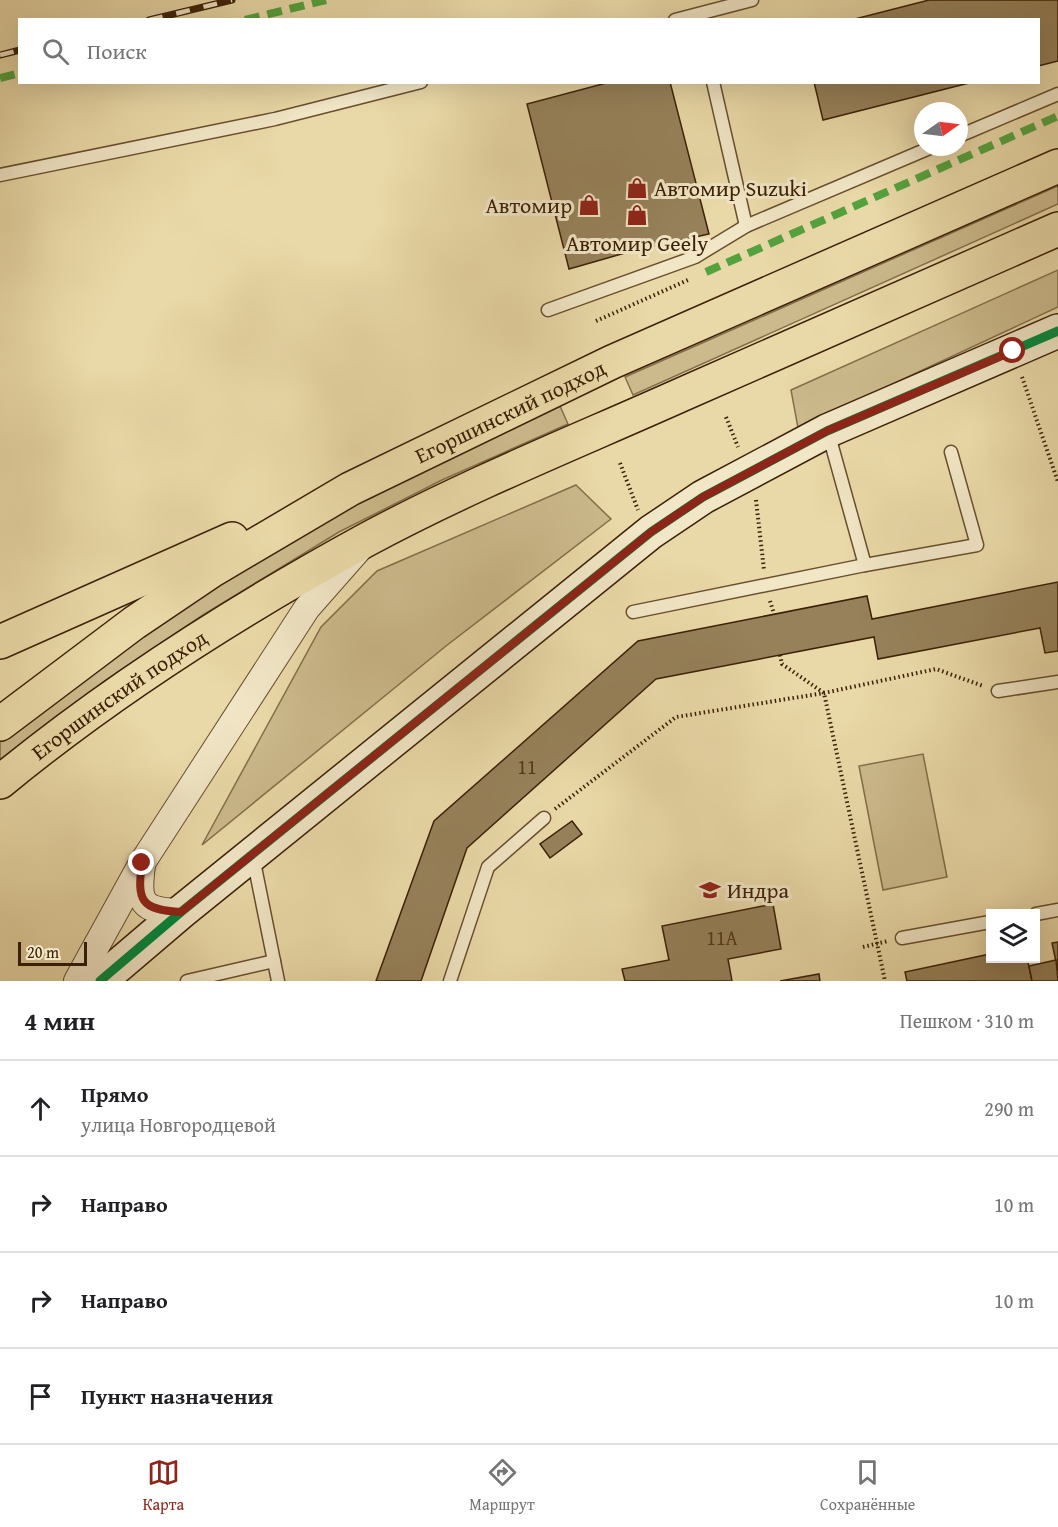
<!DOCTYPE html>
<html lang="ru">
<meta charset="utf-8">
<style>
:root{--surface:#fff;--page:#f6f6f6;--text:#202124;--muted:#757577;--line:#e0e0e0;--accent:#8f2418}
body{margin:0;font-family:"Gentium Book Plus",serif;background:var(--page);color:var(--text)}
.controls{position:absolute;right:18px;bottom:18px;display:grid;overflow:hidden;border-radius:0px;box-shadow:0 6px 24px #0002}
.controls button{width:54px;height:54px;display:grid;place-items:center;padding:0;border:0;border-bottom:2px solid var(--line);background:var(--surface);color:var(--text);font:30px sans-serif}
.compass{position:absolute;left:914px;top:102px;width:54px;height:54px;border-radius:50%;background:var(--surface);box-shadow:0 6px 24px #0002;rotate:76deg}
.scale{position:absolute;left:18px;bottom:15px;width:69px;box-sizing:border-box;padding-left:6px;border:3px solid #3c2106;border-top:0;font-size:16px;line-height:21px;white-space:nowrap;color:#3c2106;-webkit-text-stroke:4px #f1e6c6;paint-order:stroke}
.stop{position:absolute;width:18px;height:18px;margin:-14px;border:4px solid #8f2418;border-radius:50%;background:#fff}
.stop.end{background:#8f2418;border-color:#fff;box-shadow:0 2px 6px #0008}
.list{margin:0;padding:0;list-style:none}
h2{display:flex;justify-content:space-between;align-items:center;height:78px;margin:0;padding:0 24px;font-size:26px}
h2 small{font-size:20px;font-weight:400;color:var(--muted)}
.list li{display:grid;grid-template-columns:39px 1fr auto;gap:18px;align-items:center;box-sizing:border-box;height:96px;padding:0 24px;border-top:2px solid var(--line)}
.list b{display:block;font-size:22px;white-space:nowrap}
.list p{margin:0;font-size:20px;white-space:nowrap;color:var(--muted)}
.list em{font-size:20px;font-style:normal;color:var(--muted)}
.icon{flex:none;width:33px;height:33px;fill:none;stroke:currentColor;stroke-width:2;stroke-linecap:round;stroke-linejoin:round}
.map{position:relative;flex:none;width:1058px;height:981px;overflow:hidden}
.search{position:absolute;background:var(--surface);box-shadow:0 6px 24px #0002;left:18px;right:18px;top:18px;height:66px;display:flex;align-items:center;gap:15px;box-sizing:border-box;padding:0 21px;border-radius:0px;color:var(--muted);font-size:22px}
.sheet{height:462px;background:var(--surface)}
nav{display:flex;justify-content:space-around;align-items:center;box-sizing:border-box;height:84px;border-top:2px solid var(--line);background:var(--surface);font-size:16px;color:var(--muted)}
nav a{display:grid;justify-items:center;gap:3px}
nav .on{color:var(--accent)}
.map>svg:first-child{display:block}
.green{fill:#ccba8c;stroke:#846e49;stroke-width:1.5}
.building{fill:#96815a;stroke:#3c2106;stroke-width:1.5}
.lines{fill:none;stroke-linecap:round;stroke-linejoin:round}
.lane-casing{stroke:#684f2e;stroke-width:15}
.street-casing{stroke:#684f2e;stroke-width:28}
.secondary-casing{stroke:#3c2106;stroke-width:36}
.primary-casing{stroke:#3c2106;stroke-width:36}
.path{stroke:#3c2106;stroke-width:4;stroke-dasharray:1.5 3;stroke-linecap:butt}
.lane{stroke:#f1e6c6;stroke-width:12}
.street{stroke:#f1e6c6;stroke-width:26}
.secondary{stroke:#f1e6c6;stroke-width:33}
.primary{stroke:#ead9a8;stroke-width:33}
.rail-casing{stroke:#3c2106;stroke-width:7}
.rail{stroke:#f1e6c6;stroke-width:4.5;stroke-dasharray:14;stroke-linecap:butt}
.quiet{stroke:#54a23d;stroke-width:8;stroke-dasharray:15 8;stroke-linecap:butt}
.cycleway-casing{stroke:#f1e6c6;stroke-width:13}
.cycleway{stroke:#00873e;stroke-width:9}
.route{stroke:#8f2418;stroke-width:8}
.labels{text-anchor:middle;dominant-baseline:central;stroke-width:6;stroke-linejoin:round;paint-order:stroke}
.number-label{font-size:20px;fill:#52391b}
.poi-label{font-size:22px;fill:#3c2106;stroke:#f1e6c6;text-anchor:start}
.street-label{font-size:22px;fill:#3c2106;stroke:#f1e6c6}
</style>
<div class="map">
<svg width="1058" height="981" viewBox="0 0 1058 981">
<rect width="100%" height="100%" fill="#ead9a8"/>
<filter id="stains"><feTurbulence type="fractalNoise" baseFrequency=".00333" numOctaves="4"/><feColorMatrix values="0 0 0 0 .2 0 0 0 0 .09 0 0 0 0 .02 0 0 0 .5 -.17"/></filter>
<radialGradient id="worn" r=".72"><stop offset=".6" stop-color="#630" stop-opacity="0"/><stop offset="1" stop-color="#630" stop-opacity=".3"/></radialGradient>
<!-- green -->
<g class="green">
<path d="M 1058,186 L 1058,204 L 633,395 L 625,377 Z"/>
<path d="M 1058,270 L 1058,307 L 798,428 L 791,390 Z"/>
<path d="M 560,406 L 568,424 L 442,480 L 339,532 L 203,615 L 103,682 L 0,764 L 0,738 L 192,597 L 329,516 Z"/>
<path d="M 576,485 L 611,519 L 446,646 L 202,845 L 321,627 L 377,571 Z"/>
<path d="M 923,754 L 947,877 L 883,890 L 859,766 Z"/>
</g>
<!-- building -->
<g class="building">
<path d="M 929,0 L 1058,0 L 1058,61 L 1038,66 L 1038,20 L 851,20 Z"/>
<path d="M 610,82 L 670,82 L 709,234 L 632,251 L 569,269 L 527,104 Z"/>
<path d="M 814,82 L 973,82 L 823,120 Z"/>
<path d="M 1058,582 L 1058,651 L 1045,653 L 1040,628 L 878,659 L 874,637 L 656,679 L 467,848 L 421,981 L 376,981 L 434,821 L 638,641 L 867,596 L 872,619 Z"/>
<path d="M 572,821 L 582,834 L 550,858 L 540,844 Z"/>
<path d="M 773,904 L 781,949 L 728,959 L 732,981 L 625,981 L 622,969 L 669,960 L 662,926 Z"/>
<path d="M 1058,942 L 1058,971 L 1052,943 Z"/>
<path d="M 990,954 L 990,958 L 1027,958 L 1032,981 L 907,981 L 905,972 Z"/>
<path d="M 1056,960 L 1058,981 L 1032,981 L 1029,966 Z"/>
<path d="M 819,974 L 820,981 L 780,981 Z"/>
</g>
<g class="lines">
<defs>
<g id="lane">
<path d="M 675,20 L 752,0"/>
<path d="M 713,82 L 746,226"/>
<path d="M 959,136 L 1058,94"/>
<path d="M 0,175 L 275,119 L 421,82"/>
<path d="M 548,310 L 695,257 L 746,226 L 932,147"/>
<path d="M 828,432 L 865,565"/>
<path d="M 633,612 L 865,565 L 977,545 L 951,452"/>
<path d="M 998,691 L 1058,682"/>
<path d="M 253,857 L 278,981"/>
<path d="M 1036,914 L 1058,910"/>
<path d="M 902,938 L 990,922"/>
<path d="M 187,981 L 274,961"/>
<path d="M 450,981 L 488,867 L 544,818"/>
</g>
<g id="street">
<path d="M 142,865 C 137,903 141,911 181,912"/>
<path d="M 77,981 L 142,863 L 307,608 L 358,550"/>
</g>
<path id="secondary" d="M 100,981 L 181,912 L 651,532 L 703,497 L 827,431 L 1058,331"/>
<g id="primary">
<path d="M 0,642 L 232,539"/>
<path id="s1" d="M 0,724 L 134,623 L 211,571 L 350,489 L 612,362 L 1058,166"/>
<path id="s2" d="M 0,782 C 113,689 238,610 366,540 C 468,485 578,441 683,394 C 808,339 933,284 1058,229"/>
</g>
</defs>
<!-- lane casing -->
<use href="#lane" class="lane-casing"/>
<!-- street casing -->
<use href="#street" class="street-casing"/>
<!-- secondary casing -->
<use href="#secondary" class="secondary-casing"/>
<!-- primary casing -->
<use href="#primary" class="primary-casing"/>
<!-- path -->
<g class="path">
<path d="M 596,321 L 688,280"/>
<path d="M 1022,377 L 1058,482"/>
<path d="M 726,417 L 738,447"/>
<path d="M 620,463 L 638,510"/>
<path d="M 756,500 L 764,570"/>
<path d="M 770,601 L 774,614"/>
<path d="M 780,655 L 782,664 L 824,693 L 885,981"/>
<path d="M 555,809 L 676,717 L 824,693 L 936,669 L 983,686"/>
<path d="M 863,947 L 888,941"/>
</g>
<!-- lane -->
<use href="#lane" class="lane"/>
<!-- street -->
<use href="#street" class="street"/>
<!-- secondary -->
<use href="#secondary" class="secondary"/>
<!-- primary -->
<use href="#primary" class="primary"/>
<defs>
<g id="rail">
<path d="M 149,20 L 232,0"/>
<path d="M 0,55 L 20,50"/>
</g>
</defs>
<!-- rail casing -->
<use href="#rail" class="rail-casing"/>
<!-- rail -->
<use href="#rail" class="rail"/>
<!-- quiet -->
<g class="quiet">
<path d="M 245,20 L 326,0"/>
<path d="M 0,78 L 20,73"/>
<path d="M 706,272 L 1058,116"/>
</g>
<defs>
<path id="cycleway" d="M 100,981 L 181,912 L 651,532 L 703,497 L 827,431 L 1058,331"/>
</defs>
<!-- cycleway casing -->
<use href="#cycleway" class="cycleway-casing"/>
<!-- cycleway -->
<use href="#cycleway" class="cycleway"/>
</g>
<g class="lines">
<!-- route -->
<path class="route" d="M 142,863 C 137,900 140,910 181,912 L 651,532 L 703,497 L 827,431 L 1013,351"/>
</g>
<!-- icons -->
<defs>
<symbol id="shop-bare" viewBox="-9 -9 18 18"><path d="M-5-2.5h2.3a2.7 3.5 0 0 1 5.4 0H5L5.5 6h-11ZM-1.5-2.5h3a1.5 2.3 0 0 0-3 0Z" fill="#8f2418" stroke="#f1e6c6" stroke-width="2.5" paint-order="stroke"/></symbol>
<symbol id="school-bare" viewBox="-9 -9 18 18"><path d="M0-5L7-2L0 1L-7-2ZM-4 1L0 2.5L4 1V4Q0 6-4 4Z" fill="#8f2418" stroke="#f1e6c6" stroke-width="2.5" paint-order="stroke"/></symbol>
</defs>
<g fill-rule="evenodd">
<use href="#shop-bare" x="622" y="173" width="30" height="30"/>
<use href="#shop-bare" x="574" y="190" width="30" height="30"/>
<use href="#shop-bare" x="622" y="200" width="30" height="30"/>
<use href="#school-bare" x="695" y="875" width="30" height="30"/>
</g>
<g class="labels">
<!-- number labels -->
<g class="number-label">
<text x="527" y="766">11</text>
<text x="722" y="937">11А</text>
</g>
<!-- poi labels -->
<g class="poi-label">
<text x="654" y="188">Автомир Suzuki</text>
<text x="572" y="205" text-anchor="end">Автомир</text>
<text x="637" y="243" text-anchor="middle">Автомир Geely</text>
<text x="727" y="890">Индра</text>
</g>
<!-- street labels -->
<g class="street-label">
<text stroke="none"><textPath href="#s1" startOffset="600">Егоршинский подход</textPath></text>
<text stroke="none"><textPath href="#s2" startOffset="148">Егоршинский подход</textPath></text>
</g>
</g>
<rect width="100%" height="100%" filter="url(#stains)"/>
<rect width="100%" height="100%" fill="url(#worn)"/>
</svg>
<div class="controls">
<button><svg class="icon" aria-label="layers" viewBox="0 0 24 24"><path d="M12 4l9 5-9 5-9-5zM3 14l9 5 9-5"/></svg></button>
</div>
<svg class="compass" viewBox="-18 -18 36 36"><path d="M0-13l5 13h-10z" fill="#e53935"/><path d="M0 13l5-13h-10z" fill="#757577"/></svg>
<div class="scale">20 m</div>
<div class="stop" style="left:1013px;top:351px"></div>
<div class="stop end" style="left:142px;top:863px"></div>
<div class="search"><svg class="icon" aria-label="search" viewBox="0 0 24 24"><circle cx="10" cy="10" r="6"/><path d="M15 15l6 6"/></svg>Поиск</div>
</div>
<section class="sheet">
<h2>4 мин<small>Пешком · 310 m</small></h2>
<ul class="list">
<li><svg class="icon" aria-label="ahead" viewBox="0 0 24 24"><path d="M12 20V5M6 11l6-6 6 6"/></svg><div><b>Прямо</b><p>улица Новгородцевой</p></div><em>290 m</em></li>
<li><svg class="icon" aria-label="right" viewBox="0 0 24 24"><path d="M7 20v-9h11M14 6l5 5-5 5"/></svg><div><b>Направо</b></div><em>10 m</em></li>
<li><svg class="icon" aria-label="right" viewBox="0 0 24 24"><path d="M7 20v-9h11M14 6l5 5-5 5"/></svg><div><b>Направо</b></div><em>10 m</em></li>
<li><svg class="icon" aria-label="arrive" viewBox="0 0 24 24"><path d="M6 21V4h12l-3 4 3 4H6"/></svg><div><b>Пункт назначения</b></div></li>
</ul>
</section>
<nav>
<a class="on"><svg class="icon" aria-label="map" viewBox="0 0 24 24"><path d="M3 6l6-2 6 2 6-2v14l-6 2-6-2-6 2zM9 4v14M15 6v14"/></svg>Карта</a>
<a><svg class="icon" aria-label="directions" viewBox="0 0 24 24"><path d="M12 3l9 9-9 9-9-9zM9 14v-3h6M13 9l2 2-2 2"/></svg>Маршрут</a>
<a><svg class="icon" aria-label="saved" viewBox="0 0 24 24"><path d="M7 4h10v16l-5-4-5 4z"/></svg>Сохранённые</a>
</nav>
